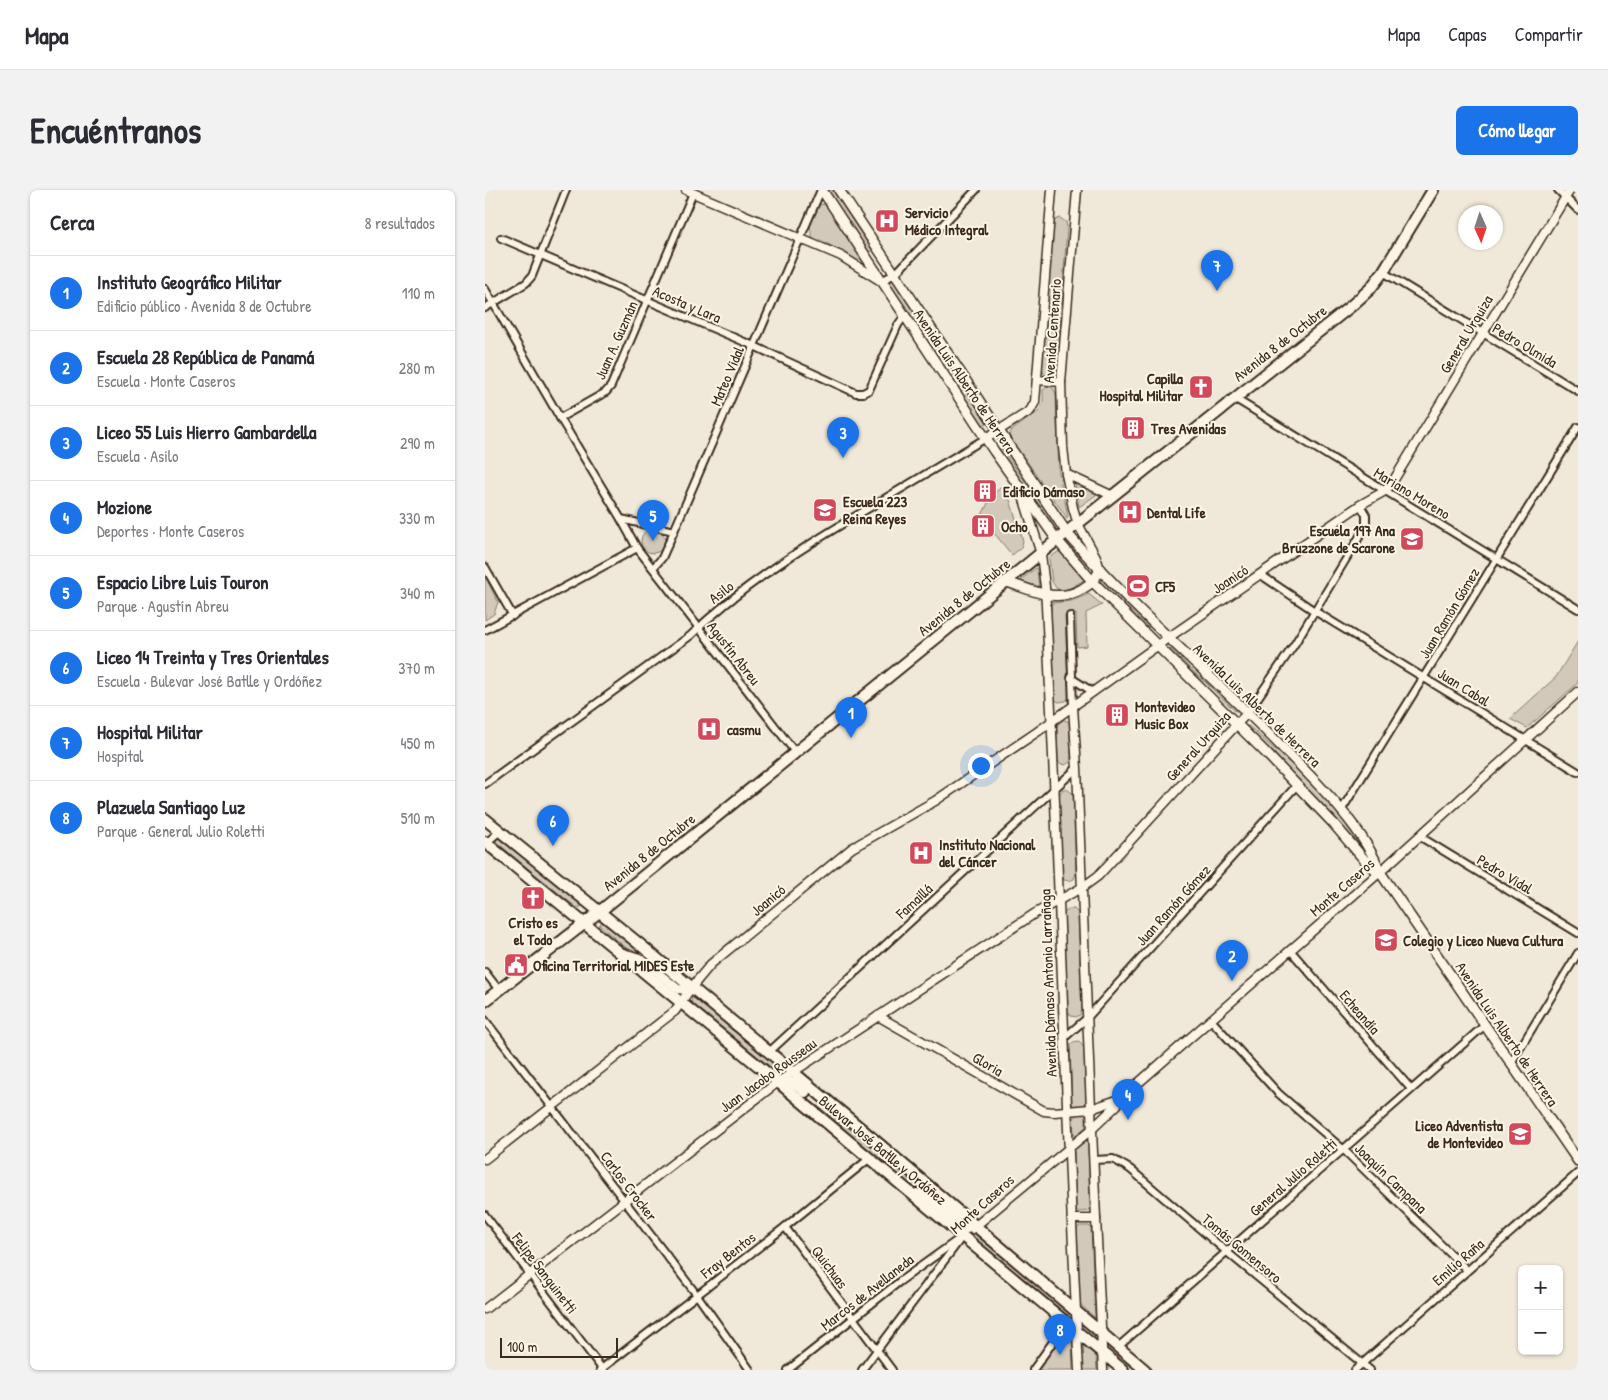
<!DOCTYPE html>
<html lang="es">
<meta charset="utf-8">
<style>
:root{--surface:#fff;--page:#f2f2f3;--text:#2b2b33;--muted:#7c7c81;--line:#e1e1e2;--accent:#1a73e8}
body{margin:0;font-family:"Patrick Hand",sans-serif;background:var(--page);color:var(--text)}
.controls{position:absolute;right:15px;bottom:15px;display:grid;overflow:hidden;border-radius:8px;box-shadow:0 1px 4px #0004}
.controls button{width:45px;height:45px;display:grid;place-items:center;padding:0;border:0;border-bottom:1px solid var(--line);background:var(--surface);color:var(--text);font:25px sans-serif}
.compass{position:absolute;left:973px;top:15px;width:45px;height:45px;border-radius:50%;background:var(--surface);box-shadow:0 1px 4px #0004;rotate:177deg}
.scale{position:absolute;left:15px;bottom:12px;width:118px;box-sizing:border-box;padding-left:5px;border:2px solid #3b2a1e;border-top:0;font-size:14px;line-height:18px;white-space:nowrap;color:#3b2a1e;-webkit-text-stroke:4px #fcf5e5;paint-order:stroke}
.you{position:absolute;left:495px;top:575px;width:18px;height:18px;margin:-12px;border:4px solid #fff;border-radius:50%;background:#1a73e8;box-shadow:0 0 0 8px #1a73e833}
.badge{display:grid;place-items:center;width:32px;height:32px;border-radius:50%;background:var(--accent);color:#fff;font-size:16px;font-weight:700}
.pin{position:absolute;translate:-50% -41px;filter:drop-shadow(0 1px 2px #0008)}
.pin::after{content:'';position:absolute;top:26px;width:18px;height:15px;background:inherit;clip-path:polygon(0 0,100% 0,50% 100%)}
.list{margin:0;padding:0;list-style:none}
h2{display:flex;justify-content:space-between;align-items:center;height:65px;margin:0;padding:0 20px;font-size:21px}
h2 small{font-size:16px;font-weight:400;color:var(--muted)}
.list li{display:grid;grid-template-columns:32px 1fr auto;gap:15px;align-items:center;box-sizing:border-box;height:75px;padding:0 20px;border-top:1px solid var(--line)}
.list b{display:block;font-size:19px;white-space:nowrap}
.list p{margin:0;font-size:16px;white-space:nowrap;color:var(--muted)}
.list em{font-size:16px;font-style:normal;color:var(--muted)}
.map{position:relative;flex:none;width:1093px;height:1180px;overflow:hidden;border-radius:8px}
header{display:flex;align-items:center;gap:30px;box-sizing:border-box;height:70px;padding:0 25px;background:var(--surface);border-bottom:1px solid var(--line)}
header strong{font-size:24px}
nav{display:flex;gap:28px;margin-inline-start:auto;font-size:18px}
.intro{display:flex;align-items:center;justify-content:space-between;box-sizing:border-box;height:120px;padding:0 30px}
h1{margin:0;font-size:35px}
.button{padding:12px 22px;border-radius:8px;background:var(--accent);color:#fff;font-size:18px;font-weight:700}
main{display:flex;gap:30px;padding:0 30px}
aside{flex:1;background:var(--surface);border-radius:8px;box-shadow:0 1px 4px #0004}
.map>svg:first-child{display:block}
.green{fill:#d2c9ba;stroke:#867a6c}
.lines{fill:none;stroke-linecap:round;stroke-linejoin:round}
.minor-casing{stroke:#3b2a1e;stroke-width:10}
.tertiary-casing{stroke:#3b2a1e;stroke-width:11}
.secondary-casing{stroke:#3b2a1e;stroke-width:12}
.primary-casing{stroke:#3b2a1e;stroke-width:14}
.minor{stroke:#fcf5e5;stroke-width:6}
.tertiary{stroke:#fcf5e5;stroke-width:8}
.secondary{stroke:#fcf5e5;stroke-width:9}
.primary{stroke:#fcf5e5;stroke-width:10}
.labels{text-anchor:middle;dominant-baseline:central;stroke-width:4;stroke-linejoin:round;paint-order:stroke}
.poi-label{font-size:15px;font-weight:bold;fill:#3b2a1e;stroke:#fcf5e5;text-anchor:start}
.street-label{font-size:15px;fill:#3b2a1e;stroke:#fcf5e5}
</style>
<header>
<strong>Mapa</strong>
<nav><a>Mapa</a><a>Capas</a><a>Compartir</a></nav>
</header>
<div class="intro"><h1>Encuéntranos</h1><a class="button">Cómo llegar</a></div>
<main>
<aside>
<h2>Cerca<small>8 resultados</small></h2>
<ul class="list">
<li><span class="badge">1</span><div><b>Instituto Geográfico Militar</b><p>Edificio público · Avenida 8 de Octubre</p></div><em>110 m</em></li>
<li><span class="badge">2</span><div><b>Escuela 28 República de Panamá</b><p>Escuela · Monte Caseros</p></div><em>280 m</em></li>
<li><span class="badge">3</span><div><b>Liceo 55 Luis Hierro Gambardella</b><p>Escuela · Asilo</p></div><em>290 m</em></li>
<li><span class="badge">4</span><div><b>Mozione</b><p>Deportes · Monte Caseros</p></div><em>330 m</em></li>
<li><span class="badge">5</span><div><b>Espacio Libre Luis Touron</b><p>Parque · Agustín Abreu</p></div><em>340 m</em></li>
<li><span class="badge">6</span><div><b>Liceo 14 Treinta y Tres Orientales</b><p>Escuela · Bulevar José Batlle y Ordóñez</p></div><em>370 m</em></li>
<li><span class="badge">7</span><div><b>Hospital Militar</b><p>Hospital</p></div><em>450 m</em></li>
<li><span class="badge">8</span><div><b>Plazuela Santiago Luz</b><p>Parque · General Julio Roletti</p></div><em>510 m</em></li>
</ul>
</aside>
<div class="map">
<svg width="1093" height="1180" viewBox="0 0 1093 1180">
<rect width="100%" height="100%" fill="#f0e9d9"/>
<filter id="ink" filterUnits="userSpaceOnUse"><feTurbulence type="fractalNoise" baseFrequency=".02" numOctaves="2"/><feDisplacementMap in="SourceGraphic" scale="10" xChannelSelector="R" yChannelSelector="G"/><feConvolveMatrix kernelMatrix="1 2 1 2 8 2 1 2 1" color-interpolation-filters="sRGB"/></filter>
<g filter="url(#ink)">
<!-- green -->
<g class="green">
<path d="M 341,0 L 347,0 L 387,60 L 383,64 Z"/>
<path d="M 339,14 L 348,25 L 382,78 L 369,70 L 366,66 L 335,50 L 330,50 C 320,38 328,28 334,15 Z"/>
<path d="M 575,28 L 581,32 L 582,38 L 572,181 L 567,187 L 563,187 L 559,184 L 557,178 L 568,36 L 570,30 Z"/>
<path d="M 407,89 L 502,233 L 497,236 L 402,93 Z"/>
<path d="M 563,196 L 568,198 L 571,204 L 574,284 L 583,326 L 582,328 L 524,246 L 526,241 L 554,221 L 558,213 L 558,200 Z"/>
<path d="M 516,258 L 569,331 L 565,333 L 514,261 Z"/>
<path d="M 590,294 L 610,303 L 611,305 L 594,317 Z"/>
<path d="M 516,296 L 525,310 L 538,351 L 536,358 L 527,365 L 496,327 L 505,309 Z"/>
<circle cx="168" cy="351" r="12"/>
<path d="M 573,362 L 575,362 L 599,390 L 582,400 L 572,399 L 567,392 L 564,368 Z"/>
<path d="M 551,378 L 552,378 L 554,398 L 536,392 L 537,389 Z"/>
<path d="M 0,386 L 13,412 L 9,424 L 0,430 Z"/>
<path d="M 617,390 L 663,436 L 663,438 L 660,439 L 616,392 Z"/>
<path d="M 604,404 L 617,415 L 601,423 L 602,456 L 592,457 L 591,424 L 580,425 L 584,507 L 581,511 L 573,512 L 569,508 L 566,415 L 567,413 L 586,411 Z"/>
<path d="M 1093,451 L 1093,493 L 1042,538 L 1025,529 L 1071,487 Z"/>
<path d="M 686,459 L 710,483 L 755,521 L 750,521 L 721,493 L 699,476 L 683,461 Z"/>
<path d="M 578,530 L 580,530 L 584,532 L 586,566 L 585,572 L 580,575 L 574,573 L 573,569 L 572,538 L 573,534 Z"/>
<path d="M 762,536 L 764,536 L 827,593 L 848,617 L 878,659 L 820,596 L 761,538 Z"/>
<path d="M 578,599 L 582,599 L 588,604 L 591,683 L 589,689 L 584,691 L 579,690 L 577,684 L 574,605 Z"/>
<path d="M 13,648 L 96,713 L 96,717 L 92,718 L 12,653 L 10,649 Z"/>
<path d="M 584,719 L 589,719 L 593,723 L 597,820 L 595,825 L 591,827 L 586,826 L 583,821 L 579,723 Z"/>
<path d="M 118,731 L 194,794 L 155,765 L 140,757 L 114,735 Z"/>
<path d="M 207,808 L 210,809 L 296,880 L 296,883 L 293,883 L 211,816 L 206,812 Z"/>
<path d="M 594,851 L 599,858 L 601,912 L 599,915 L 589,916 L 587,914 L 585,855 L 588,852 Z"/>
<path d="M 310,899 L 359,936 L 367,940 L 379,949 L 474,1028 L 427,997 Z"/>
<path d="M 599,923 L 601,925 L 601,937 L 591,945 L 589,944 L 588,930 L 592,924 Z"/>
<path d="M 600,950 L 603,952 L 605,1019 L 603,1021 L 593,1022 L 591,1019 L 589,963 L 590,958 Z"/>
<path d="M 594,1036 L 604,1036 L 606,1038 L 610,1128 L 595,1114 L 592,1039 Z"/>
<path d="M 489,1043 L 494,1046 L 584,1122 L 583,1125 L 580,1124 L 487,1047 Z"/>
<path d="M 581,1144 L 587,1149 L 588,1180 L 553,1180 L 578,1146 Z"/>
<path d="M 599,1156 L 611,1166 L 612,1180 L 598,1180 L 597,1157 Z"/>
</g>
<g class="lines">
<defs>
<g id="minor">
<path d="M 1073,0 L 1093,20"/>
<path d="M 16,48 L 269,156 L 371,203 L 378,203 L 384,200 L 413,135 L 420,125"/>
<path d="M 898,82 L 1093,201"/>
<path d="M 396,91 L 410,84 L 491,0"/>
<path d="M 0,99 L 75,228 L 136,329 L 189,341"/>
<path d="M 0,118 L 41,93 L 47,86 L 81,0"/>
<path d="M 749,208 L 1093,419"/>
<path d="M 75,228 L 121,202 L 126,196 L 208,3"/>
<path d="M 136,329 L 152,358 L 310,562"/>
<path d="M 0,377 L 28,426"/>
<path d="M 168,378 L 177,368 L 189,341 L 336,0"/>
<path d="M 776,385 L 828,420 L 1093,582"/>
<path d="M 585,426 L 588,517"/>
<path d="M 0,440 L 152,358"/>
<path d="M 586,488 L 608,502"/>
<path d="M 763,522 L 809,455 L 881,336 L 881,325 L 875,315"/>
<path d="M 0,594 L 205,446 C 255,397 314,360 374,324 C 416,299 459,273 501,248"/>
<path d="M 856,621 L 1093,237"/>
<path d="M 934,646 L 1093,743"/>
<path d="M 0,654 L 15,641"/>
<path d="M 805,760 L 926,899"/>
<path d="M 0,782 L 14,800"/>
<path d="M 0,830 L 212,1105 L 265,1180"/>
<path d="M 727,831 L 793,903 L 859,960 L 982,1080"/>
<path d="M 579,848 L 602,828 L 812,595"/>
<path d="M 283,863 L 592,578"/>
<path d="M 1026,873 L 1093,763"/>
<path d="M 609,970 L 628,969 L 645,979 L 742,1062 L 885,1180"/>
<path d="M 0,1025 L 118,1180"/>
<path d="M 300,1037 L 407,1180"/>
<path d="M 633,1157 L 1000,835"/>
<path d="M 115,1180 L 300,1037 L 385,968"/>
<path d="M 303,1180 L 414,1092 L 478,1046"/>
<path d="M 377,1180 L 474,1051"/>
<path d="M 548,1180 L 582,1132"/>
<path d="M 870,1180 L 1093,983"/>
</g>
<g id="tertiary">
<path d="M 201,0 L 356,66 L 396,91"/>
<path d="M 592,0 L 576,192 L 578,257 L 581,284 L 588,318 L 593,334 L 611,367 L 615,379"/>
<path d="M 552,190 L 576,192"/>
<path d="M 501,248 L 545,221 L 550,212 L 567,0"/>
<path d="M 581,284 L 628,306"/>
<path d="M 537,303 L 556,364 L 560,397 C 574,658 580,919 594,1180"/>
<path d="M 588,517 L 592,578 L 606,919 L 618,1180"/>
<path d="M 138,763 L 155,768 L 193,799 L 200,800 L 206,798"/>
<path d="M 393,826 L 559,921 L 569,922 L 606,919 L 635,909"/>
<path d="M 0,969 L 190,821 L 206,798 L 226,774 L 367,658 L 450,611 L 552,542 L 683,448 L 875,315 L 900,301 L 907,293 L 1085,0"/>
<path d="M 587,1029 L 611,1029"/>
<path d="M 487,1039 L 607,939 L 632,915 L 635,909 L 895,682 L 1093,502"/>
<path d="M 0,1119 L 293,892 L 549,724 L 598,697 L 613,686 L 763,522"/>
</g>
<g id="secondary">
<path d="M 337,0 L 509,261 L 572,350 L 608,392 L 780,562 L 848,633 L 883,674 L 894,682"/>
<path d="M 354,0 L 582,343 C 647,419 725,483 795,555 C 828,589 879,637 895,682 L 1093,971"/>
<path d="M 522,392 C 547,400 572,414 597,399 C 606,394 611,389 615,379"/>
</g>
<g id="primary">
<path d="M 0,629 L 158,757 L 374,937 L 660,1180"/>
<path d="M 0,652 L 293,892 L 638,1180"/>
<path d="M 0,811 L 114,722 L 572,350 L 866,116 L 885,99 L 898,82 L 948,0"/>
<path d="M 293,892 C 305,890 311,894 320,902"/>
<path d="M 432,1004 L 449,1012 L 477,1035 L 482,1038 L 490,1036"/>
</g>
</defs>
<!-- minor casing -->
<use href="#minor" class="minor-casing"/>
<!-- tertiary casing -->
<use href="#tertiary" class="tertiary-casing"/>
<!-- secondary casing -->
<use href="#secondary" class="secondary-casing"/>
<!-- primary casing -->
<use href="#primary" class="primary-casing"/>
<!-- minor -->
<use href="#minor" class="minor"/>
<!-- tertiary -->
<use href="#tertiary" class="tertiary"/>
<!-- secondary -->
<use href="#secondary" class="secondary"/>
<!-- primary -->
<use href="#primary" class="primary"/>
</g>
</g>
<!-- icons -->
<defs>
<symbol id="hospital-square" viewBox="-11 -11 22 22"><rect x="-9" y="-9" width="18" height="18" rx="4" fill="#d1495b" stroke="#fcf5e5"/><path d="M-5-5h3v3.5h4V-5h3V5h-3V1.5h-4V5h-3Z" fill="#fff"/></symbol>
<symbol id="church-square" viewBox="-11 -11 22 22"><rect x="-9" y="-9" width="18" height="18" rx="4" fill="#d1495b" stroke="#fcf5e5"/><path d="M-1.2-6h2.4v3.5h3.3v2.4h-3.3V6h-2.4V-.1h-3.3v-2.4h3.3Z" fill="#fff"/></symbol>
<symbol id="building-square" viewBox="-11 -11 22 22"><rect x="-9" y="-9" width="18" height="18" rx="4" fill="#d1495b" stroke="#fcf5e5"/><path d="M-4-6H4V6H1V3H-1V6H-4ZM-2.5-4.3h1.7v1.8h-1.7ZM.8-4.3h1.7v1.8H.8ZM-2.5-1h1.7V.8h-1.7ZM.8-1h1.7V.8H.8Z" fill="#fff"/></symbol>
<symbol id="school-square" viewBox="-11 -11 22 22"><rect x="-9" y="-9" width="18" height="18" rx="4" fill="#d1495b" stroke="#fcf5e5"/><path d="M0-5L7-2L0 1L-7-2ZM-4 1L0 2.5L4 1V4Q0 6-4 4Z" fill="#fff"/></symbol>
<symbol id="stadium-square" viewBox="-11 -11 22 22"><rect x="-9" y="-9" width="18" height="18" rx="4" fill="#d1495b" stroke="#fcf5e5"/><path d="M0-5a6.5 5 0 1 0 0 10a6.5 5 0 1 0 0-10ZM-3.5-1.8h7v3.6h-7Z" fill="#fff"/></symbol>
<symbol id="civic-square" viewBox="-11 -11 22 22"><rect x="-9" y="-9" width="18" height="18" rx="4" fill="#d1495b" stroke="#fcf5e5"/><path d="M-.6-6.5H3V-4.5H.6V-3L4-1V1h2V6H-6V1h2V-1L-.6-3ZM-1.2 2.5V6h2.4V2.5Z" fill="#fff"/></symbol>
</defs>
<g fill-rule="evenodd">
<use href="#hospital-square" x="388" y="17" width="28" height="28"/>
<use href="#church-square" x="702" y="183" width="28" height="28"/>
<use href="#building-square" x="634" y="224" width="28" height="28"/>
<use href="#building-square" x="486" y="287" width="28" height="28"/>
<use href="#school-square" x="326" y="306" width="28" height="28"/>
<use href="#hospital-square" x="631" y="308" width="28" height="28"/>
<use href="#building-square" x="484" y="322" width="28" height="28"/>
<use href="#school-square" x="913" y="335" width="28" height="28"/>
<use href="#stadium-square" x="639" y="382" width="28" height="28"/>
<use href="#building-square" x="618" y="511" width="28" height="28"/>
<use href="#hospital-square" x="210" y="525" width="28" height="28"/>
<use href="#hospital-square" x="422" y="649" width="28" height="28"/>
<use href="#church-square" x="34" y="694" width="28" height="28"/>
<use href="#school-square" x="887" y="736" width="28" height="28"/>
<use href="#civic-square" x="17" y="761" width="28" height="28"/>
<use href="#school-square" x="1021" y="930" width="28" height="28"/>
</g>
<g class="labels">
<!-- poi labels -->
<g class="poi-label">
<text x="420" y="22">Servicio<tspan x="420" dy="17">Médico Integral</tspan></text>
<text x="698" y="188" text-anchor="end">Capilla<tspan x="698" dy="17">Hospital Militar</tspan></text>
<text x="666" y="238">Tres Avenidas</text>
<text x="518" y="301">Edificio Dámaso</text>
<text x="358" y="311">Escuela 223<tspan x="358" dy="17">Reina Reyes</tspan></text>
<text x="662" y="322">Dental Life</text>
<text x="516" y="336">Ocho</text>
<text x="910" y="340" text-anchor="end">Escuela 197 Ana<tspan x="910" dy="17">Bruzzone de Scarone</tspan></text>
<text x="670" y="396">CF5</text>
<text x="650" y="516">Montevideo<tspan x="650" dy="17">Music Box</tspan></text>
<text x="242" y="539">casmu</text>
<text x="454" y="654">Instituto Nacional<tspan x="454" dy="17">del Cáncer</tspan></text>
<text x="48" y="732" text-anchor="middle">Cristo es<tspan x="48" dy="17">el Todo</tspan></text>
<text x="918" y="750">Colegio y Liceo Nueva Cultura</text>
<text x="48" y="775">Oficina Territorial MIDES Este</text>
<text x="1018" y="935" text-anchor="end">Liceo Adventista<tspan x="1018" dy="17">de Montevideo</tspan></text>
</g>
<!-- street labels -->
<g class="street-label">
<text transform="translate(202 114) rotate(23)">Acosta y Lara</text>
<text transform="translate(567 141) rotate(-86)">Avenida Centenario</text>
<text transform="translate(981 144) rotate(-59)">General Urquiza</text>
<text transform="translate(131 150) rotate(-66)">Juan A. Guzmán</text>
<text transform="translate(795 153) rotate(-38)">Avenida 8 de Octubre</text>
<text transform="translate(1040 155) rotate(31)">Pedro Olmida</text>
<text transform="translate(242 186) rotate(-67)">Mateo Vidal</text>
<text transform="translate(480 191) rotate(56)">Avenida Luis Alberto de Herrera</text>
<text transform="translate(927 303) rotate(31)">Mariano Moreno</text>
<text transform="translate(745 389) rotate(-34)">Joanicó</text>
<text transform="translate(236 402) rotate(-38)">Asilo</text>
<text transform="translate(479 407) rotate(-39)">Avenida 8 de Octubre</text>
<text transform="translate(964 423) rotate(-59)">Juan Ramón Gómez</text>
<text transform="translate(249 463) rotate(52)">Agustín Abreu</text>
<text transform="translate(979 497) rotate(32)">Juan Cabal</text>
<text transform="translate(772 515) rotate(44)">Avenida Luis Alberto de Herrera</text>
<text transform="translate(713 556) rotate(-48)">General Urquiza</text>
<text transform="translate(164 662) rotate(-39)">Avenida 8 de Octubre</text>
<text transform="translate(1020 684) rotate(31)">Pedro Vidal</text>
<text transform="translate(857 697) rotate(-41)">Monte Caseros</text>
<text transform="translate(283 710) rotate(-40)">Joanicó</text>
<text transform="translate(429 711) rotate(-43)">Famaillá</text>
<text transform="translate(688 715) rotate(-48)">Juan Ramón Gómez</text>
<text transform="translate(563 793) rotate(-92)">Avenida Dámaso Antonio Larrañaga</text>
<text transform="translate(875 822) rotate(49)">Echeandía</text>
<text transform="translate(1022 844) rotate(56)">Avenida Luis Alberto de Herrera</text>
<text transform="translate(503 874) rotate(30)">Gloria</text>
<text transform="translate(283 885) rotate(-36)">Juan Jacobo Rousseau</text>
<text transform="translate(398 960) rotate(40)">Bulevar José Batlle y Ordóñez</text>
<text transform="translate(808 987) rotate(-41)">General Julio Roletti</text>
<text transform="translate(906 988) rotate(44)">Joaquín Campana</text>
<text transform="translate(144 996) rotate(53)">Carlos Crocker</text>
<text transform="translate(497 1014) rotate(-42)">Monte Caseros</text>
<text transform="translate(757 1058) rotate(40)">Tomás Gomensoro</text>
<text transform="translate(243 1065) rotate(-38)">Fray Bentos</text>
<text transform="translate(973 1072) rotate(-41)">Emilio Raña</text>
<text transform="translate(345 1077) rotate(53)">Quichuas</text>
<text transform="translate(60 1083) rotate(53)">Felipe Sanguinetti</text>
<text transform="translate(382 1102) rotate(-38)">Marcos de Avellaneda</text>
</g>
</g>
</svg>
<div class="controls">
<button>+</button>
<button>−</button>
</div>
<svg class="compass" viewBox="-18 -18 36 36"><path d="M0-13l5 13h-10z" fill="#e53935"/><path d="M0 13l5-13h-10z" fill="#7c7c81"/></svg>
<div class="scale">100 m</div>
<div class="you"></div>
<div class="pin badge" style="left:366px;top:548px">1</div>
<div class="pin badge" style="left:747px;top:791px">2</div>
<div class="pin badge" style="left:358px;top:268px">3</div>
<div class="pin badge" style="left:643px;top:930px">4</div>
<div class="pin badge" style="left:168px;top:351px">5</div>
<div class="pin badge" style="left:68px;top:656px">6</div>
<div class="pin badge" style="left:732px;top:101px">7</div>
<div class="pin badge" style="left:575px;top:1165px">8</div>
</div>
</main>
